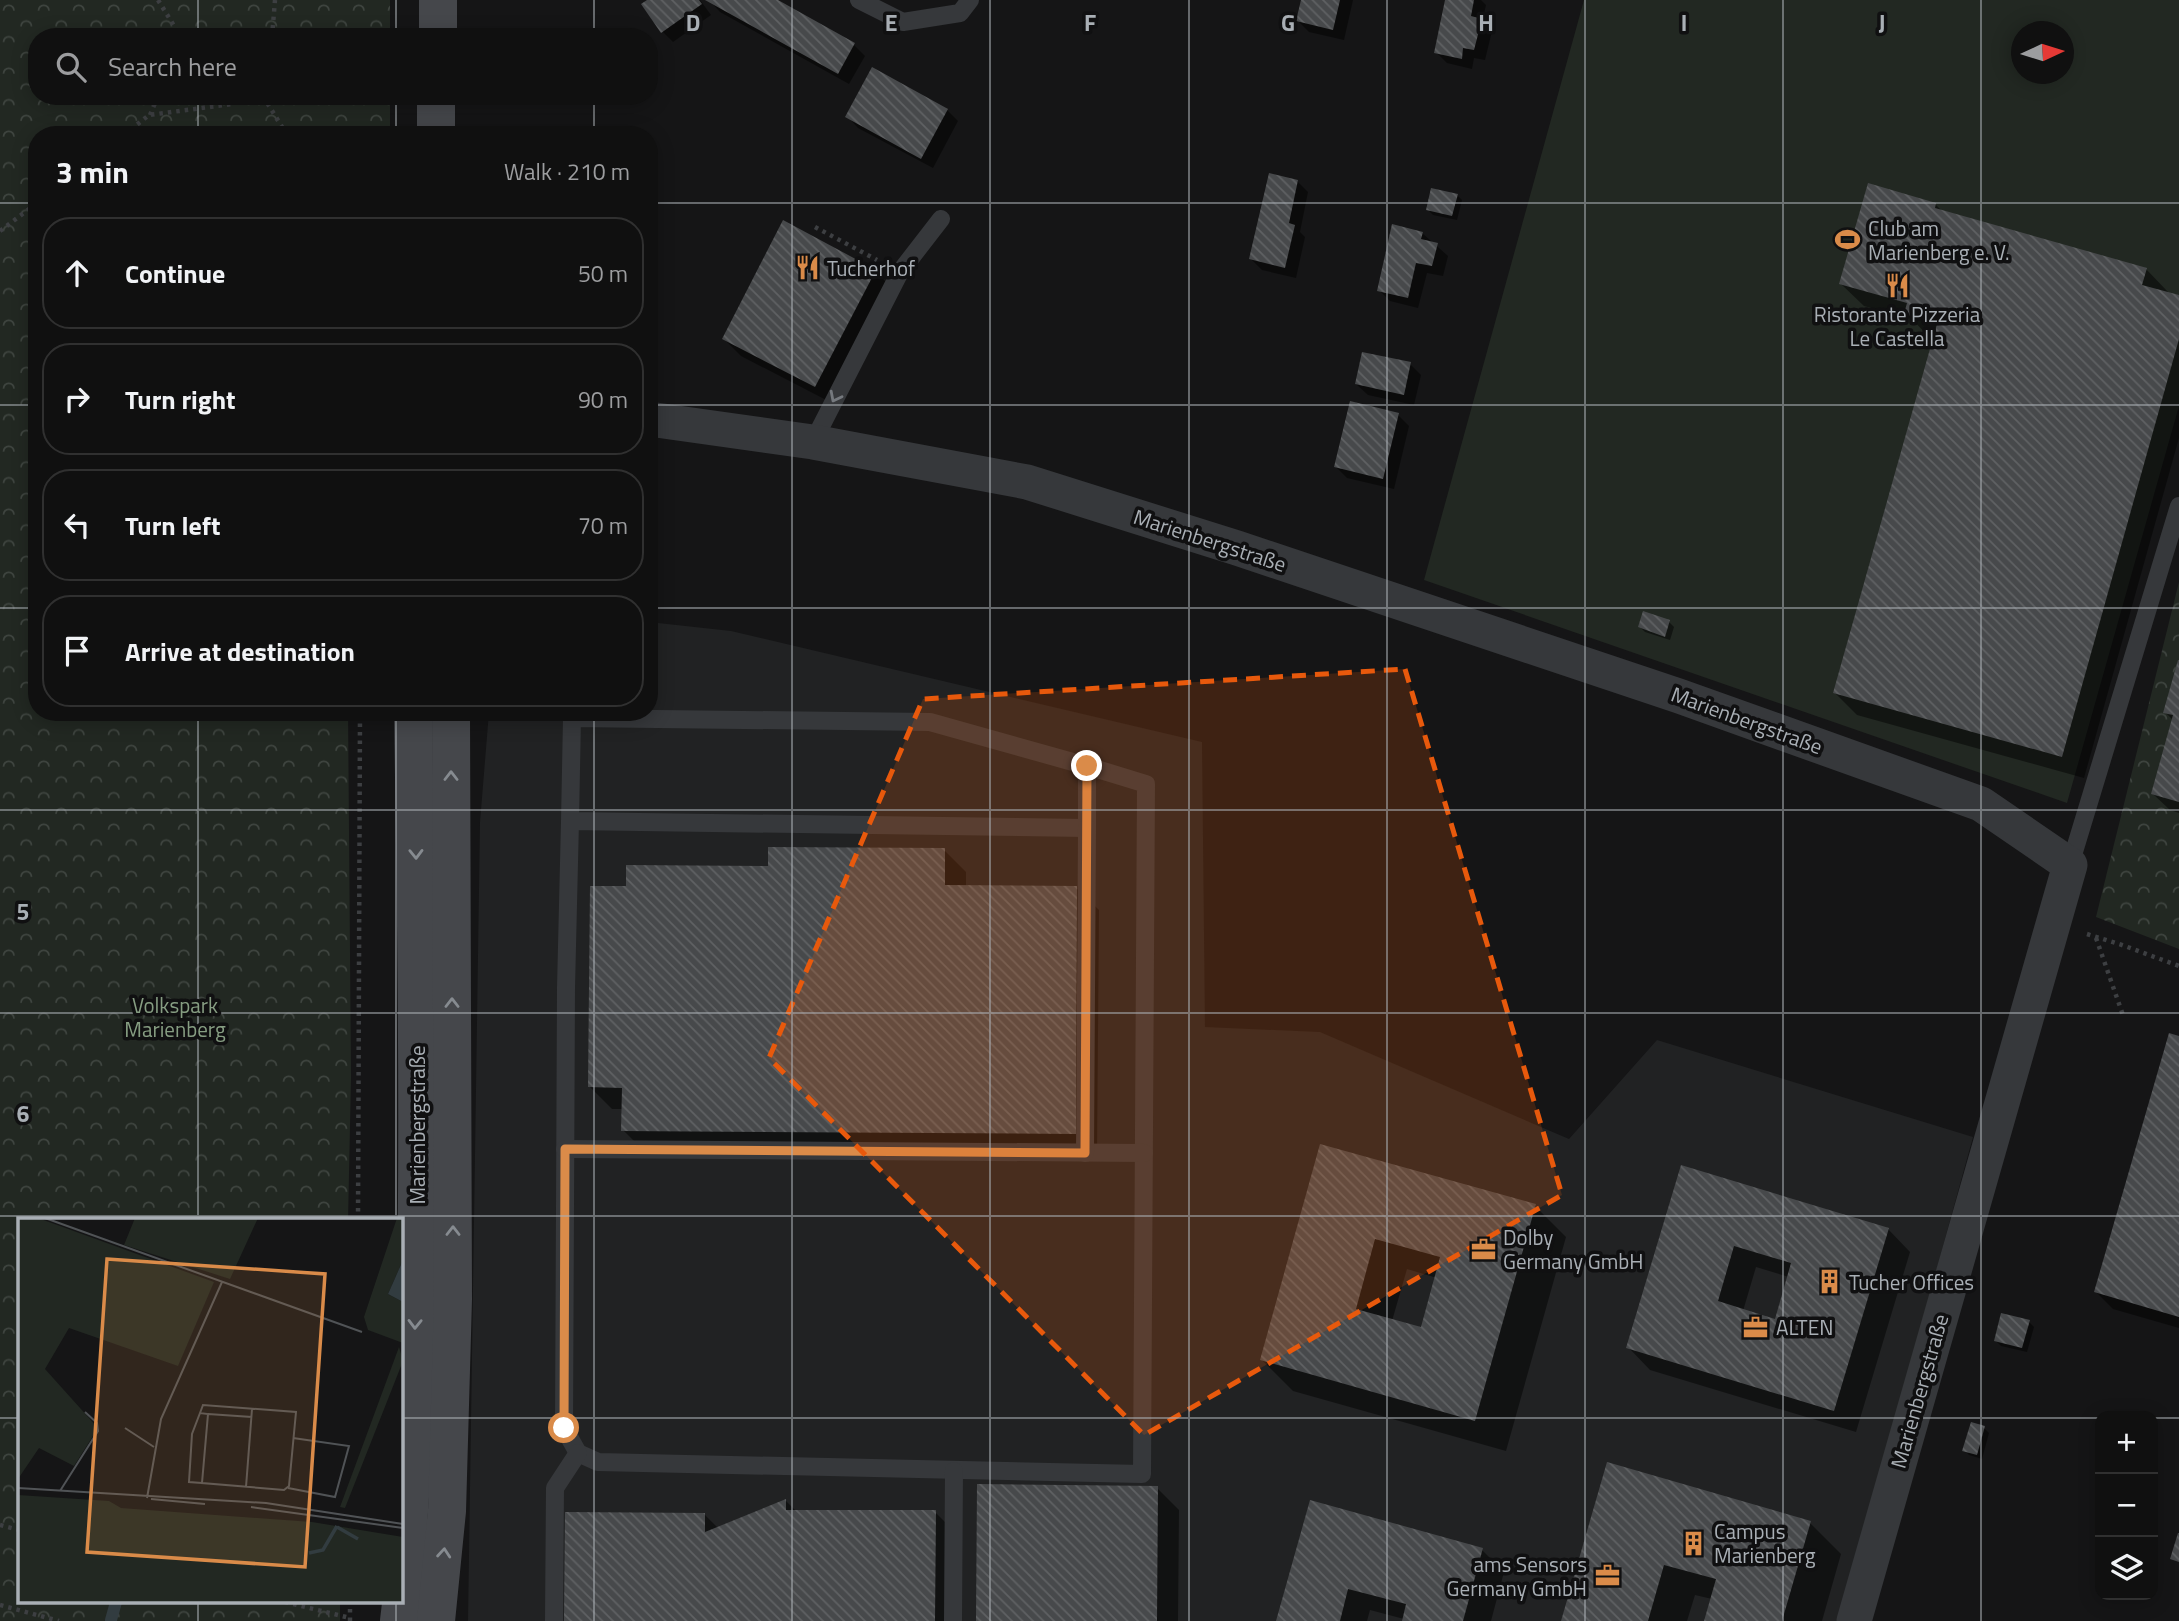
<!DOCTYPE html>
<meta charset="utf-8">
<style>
:root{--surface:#101010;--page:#191919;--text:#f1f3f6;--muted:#9c9d9f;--line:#303030}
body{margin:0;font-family:"Titillium Web",sans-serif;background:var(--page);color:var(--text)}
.controls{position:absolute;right:21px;bottom:21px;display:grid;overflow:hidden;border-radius:14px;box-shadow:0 4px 18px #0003}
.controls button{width:63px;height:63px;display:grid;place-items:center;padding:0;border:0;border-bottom:2px solid var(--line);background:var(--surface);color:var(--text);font:35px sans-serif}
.compass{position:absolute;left:2011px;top:21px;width:63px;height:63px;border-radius:50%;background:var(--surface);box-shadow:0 4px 18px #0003;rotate:86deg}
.stop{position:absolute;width:21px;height:21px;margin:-16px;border:5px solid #da8b49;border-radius:50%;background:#fff}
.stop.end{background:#da8b49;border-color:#fff;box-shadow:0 2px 7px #0008}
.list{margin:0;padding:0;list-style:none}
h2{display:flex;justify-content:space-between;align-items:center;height:91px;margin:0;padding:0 28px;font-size:30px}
h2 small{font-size:23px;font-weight:400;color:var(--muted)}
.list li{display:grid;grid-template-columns:46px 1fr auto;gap:21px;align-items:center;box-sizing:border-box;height:112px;margin:0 14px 14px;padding:0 14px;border:2px solid var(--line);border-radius:28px}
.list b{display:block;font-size:26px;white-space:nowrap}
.list em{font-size:23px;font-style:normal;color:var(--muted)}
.icon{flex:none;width:38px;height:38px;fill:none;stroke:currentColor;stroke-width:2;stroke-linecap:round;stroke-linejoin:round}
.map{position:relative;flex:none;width:2179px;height:1621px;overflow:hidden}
.search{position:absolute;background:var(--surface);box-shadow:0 4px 18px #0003;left:28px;top:28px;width:630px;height:77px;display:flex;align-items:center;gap:18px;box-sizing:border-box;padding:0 24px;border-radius:28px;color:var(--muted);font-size:26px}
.panel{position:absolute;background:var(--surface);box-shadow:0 4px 18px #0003;left:28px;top:126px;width:630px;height:595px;border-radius:28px}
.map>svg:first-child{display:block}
.built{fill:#212223}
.green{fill:#222822;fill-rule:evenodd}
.park{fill:url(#park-crowns)}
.shadow{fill:#0007;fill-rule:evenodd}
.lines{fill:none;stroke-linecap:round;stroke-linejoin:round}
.stream{stroke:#323c40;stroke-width:12}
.building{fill:url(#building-back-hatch);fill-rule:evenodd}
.path{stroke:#3d3f42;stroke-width:4.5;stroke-dasharray:3.5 5;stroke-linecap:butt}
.service{stroke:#36383b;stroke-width:18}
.minor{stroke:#36383b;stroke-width:35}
.secondary{stroke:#45474b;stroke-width:38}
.oneway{stroke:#75797e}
.oneway2{stroke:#868b90}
.route{stroke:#da8b49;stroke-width:9}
.marked{fill:#e8590c;fill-opacity:0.2;stroke:#e8590c;stroke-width:5;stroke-dasharray:14 9;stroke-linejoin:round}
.grid{fill:none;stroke:#a9afb5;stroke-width:2;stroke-opacity:0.55}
.labels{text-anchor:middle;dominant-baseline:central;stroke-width:7;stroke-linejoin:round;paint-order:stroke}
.poi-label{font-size:21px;fill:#a9afb5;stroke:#101011;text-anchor:start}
.street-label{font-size:21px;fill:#a9afb5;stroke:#101011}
.park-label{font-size:21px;fill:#869d82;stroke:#101011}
.inset-river{fill:none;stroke:#323c40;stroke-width:3.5}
.inset-road{fill:none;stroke:#505356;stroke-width:2}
.view{fill:#da8b49;fill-opacity:0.15;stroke:#da8b49;stroke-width:3.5}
.inset-edge{fill:none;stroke:#a9afb5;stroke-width:3.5}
.grid-label{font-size:23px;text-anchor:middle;font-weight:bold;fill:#a9afb5;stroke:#101011;stroke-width:7;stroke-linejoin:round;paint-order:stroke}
</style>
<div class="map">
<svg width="2179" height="1621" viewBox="0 0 2179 1621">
<defs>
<pattern id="park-crowns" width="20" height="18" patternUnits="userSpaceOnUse" patternTransform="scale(1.75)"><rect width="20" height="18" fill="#222822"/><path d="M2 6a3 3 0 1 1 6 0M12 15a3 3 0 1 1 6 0" fill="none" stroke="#3f4540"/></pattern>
<pattern id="building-back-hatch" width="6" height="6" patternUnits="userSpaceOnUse" patternTransform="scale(1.75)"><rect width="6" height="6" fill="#47494b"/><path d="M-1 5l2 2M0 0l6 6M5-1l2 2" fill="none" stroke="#5f6163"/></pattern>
</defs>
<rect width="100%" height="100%" fill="#151516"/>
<!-- built -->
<path class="built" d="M 649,622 L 731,631 L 1202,742 L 1205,1027 L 1320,1032 L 1569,1139 L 1657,1040 L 1973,1137 L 1840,1621 L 468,1621 L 480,822 L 489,712 L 649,712 Z"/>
<!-- green -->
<path class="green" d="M 1584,0 L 2179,0 L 2179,406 L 2067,803 L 1424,580 ZM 2022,32 L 2064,32 L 2064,74 L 2022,74 Z"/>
<!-- park -->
<g class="park">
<path d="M 0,0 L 390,0 L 390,37 L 37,37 L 37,96 L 390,96 L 390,135 L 37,135 L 37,712 L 348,712 L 351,1077 L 348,1220 L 19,1220 L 19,1602 L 340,1602 L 340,1621 L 0,1621 Z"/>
<path d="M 2179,582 L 2179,949 L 2096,917 Z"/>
</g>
<!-- shadow -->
<g class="shadow">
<path d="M 650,0 L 700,0 L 711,15 L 673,42 L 662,31 Z"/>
<path d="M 709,0 L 774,0 L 854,45 L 865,56 L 849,84 L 720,12 Z"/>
<path d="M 1303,0 L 1353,0 L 1344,40 L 1309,32 L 1298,21 Z"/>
<path d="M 1447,0 L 1481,0 L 1486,5 L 1482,22 L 1492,31 L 1485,60 L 1474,58 L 1472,69 L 1447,63 L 1436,52 Z"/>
<path d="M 947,110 L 958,121 L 933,168 L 858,128 L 847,116 Z"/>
<path d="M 1297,181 L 1308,192 L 1300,232 L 1305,237 L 1296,278 L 1262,270 L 1251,259 Z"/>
<path d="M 1457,195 L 1462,200 L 1457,220 L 1433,215 L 1428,210 Z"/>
<path d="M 1935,204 L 1944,213 L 2146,269 L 2168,292 L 2168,294 L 2179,297 L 2179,438 L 2084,778 L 1857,715 L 1835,693 L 1935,338 L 1928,336 L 1912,319 L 1864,306 L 1841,284 Z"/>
<path d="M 1422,233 L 1448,256 L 1443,276 L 1427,273 L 1418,308 L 1390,301 L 1379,290 Z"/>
<path d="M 875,271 L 892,288 L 832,403 L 741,356 L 724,339 Z"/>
<path d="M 1410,364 L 1421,375 L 1414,405 L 1368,395 L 1356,384 Z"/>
<path d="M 1398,415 L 1409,426 L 1394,489 L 1347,478 L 1336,467 Z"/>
<path d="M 1669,622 L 1674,627 L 1670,640 L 1645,632 L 1640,627 Z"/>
<path d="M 2179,663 L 2179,813 L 2170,810 L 2153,794 L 2174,721 L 2165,712 Z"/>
<path d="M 944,850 L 966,872 L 966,887 L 1076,888 L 1099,910 L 1097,1155 L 645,1152 L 623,1130 L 623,1109 L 612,1109 L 590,1087 L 628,888 L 770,868 Z"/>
<path d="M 2179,1038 L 2179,1328 L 2113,1309 L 2096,1292 Z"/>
<path d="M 1321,1146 L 1535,1206 L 1566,1237 L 1506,1451 L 1293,1391 L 1262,1360 ZM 1407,1269 L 1437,1278 L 1422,1330 L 1392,1321 Z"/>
<path d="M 1682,1167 L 1888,1229 L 1910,1252 L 1856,1432 L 1650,1370 L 1628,1347 ZM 1756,1267 L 1789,1277 L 1776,1321 L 1743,1311 Z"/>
<path d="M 2029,1322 L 2034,1327 L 2027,1352 L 2001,1346 L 1996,1341 Z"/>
<path d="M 1984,1428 L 1989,1433 L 1982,1459 L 1969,1455 L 1964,1450 Z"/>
<path d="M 1608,1465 L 1810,1523 L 1841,1554 L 1822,1621 L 1706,1621 L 1712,1599 L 1695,1595 L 1687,1621 L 1563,1621 Z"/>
<path d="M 1157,1488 L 1179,1510 L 1178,1621 L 977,1621 Z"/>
<path d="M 786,1501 L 797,1512 L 935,1512 L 957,1534 L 956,1621 L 566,1621 L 705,1515 L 719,1529 Z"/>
<path d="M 1311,1502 L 1482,1550 L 1504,1572 L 1491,1621 L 1403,1621 L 1404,1619 L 1370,1610 L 1367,1621 L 1278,1621 Z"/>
</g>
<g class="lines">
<!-- stream -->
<path class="stream" d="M 111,1620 L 116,1602"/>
</g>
<!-- building -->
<g class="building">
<path d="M 647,0 L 699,0 L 702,4 L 661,33 L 641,4 Z"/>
<path d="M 705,0 L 778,0 L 855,43 L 838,74 Z"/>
<path d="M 1301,0 L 1340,0 L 1333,30 L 1296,21 Z"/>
<path d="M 1445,0 L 1474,0 L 1471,16 L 1482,19 L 1474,50 L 1463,48 L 1462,59 L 1434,53 Z"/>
<path d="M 872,67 L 948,109 L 921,159 L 845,117 Z"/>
<path d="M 1269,173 L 1298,180 L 1289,223 L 1295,225 L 1285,268 L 1249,259 Z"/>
<path d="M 1868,183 L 1936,203 L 1935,208 L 2147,268 L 2142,285 L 2179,295 L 2179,339 L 2062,757 L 1833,693 L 1937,324 L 1904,314 L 1907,303 L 1839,284 Z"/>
<path d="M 1431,188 L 1458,194 L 1452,216 L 1426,210 Z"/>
<path d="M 783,220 L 876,270 L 815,387 L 722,339 Z"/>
<path d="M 1392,224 L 1423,232 L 1421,239 L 1438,243 L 1432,266 L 1416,263 L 1408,298 L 1377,291 Z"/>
<path d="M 1362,352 L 1411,362 L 1404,395 L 1355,384 Z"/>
<path d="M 1350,401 L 1399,413 L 1383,479 L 1334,467 Z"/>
<path d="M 1643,611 L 1670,620 L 1665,637 L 1638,627 Z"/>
<path d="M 2178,660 L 2179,660 L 2179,802 L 2151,794 L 2173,715 L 2163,713 Z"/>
<path d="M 768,847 L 945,848 L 945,885 L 1077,886 L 1076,1134 L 621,1131 L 622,1088 L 588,1087 L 590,886 L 626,886 L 626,865 L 768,866 Z"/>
<path d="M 2169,1033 L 2179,1036 L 2179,1317 L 2094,1292 Z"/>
<path d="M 1320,1144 L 1536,1204 L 1475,1421 L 1260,1360 ZM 1375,1239 L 1440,1257 L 1421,1327 L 1356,1309 Z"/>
<path d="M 1681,1165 L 1889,1228 L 1834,1411 L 1626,1348 ZM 1734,1246 L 1791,1263 L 1775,1319 L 1718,1301 Z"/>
<path d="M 2001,1313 L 2030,1320 L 2022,1348 L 1994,1341 Z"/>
<path d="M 1971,1422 L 1985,1426 L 1977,1455 L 1962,1451 Z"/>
<path d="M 1607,1462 L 1811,1521 L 1782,1621 L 1704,1621 L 1716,1579 L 1664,1565 L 1648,1621 L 1561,1621 Z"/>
<path d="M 977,1484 L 1158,1486 L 1157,1621 L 976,1621 Z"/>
<path d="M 786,1499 L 786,1510 L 936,1510 L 935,1621 L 564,1621 L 565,1512 L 705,1513 L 705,1532 Z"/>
<path d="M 1310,1500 L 1483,1548 L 1463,1621 L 1402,1621 L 1406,1604 L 1348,1589 L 1340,1621 L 1276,1621 Z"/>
<path d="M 2178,1533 L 2179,1533 L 2179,1562 L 2170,1559 Z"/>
</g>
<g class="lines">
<!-- path -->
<g class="path">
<path d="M 158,0 L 181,37"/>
<path d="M 272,37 L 275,0"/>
<path d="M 263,96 L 287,135"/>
<path d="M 150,115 L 158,96"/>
<path d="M 124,135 L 149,115 L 232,104 L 252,96"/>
<path d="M 815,227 L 877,260"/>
<path d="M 0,231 L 37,203"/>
<path d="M 2087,934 L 2122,945 L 2179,966"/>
<path d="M 2096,938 L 2124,1018"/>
<path d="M 358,1220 L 360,712"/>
<path d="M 0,1525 L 19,1530"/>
<path d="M 285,1602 L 350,1618"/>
<path d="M 0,1605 L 59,1621"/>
<path d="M 350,1621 L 350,1602"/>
</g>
<!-- service -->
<g class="service">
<path d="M 859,0 L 903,22 L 960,13 L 970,0"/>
<path d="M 813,442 L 900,272 L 941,219"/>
<path d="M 570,821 L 572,718 L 930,722 L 1087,766 L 1087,828 L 570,821 L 566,988 L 564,1428 L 578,1453 L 598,1462 L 1142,1474 L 1146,784 L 1087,766"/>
<path d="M 2070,865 L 2179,506"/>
<path d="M 565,1149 L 1144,1153"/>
<path d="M 1085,1153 L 1087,828"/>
<path d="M 554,1621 L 555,1488 L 578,1453"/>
<path d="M 953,1621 L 954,1471"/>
</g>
<!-- minor -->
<path class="minor" d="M 649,419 L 813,442 L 1027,482 L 1237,548 L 1679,696 L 1981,804 L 2070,865 L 1854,1621"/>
<!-- secondary -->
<g class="secondary">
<path d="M 438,37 L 438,0"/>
<path d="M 436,135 L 436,96"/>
<path d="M 399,1621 C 413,1510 414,1400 416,1289 C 419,1096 416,904 413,712"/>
<path d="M 436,1621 L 447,1511 L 453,1299 L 451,712"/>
</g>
</g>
<!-- one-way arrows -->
<defs><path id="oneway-chevron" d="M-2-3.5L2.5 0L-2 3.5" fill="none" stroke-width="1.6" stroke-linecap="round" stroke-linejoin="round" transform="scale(1.75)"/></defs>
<use class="oneway" href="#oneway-chevron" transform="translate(835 397) rotate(117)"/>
<g class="oneway2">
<use href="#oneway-chevron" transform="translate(451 776) rotate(-90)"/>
<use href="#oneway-chevron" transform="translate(416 854) rotate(89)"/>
<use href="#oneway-chevron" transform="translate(452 1003) rotate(-90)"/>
<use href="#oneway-chevron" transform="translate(453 1231) rotate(-90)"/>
<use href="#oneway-chevron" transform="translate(415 1324) rotate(91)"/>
<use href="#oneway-chevron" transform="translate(444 1553) rotate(-85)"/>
</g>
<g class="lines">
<!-- route -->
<path class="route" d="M 564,1428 L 565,1149 L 1085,1153 L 1087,766"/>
</g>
<!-- marked area -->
<path class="marked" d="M 1405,669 L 1562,1195 L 1144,1435 L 769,1058 L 923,699 Z"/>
<!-- grid -->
<path class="grid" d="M 198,0 L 198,37M 396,0 L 396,37M 594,0 L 594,37M 792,0 L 792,1621M 990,0 L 990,1621M 1189,0 L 1189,1621M 1387,0 L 1387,1621M 1585,0 L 1585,1621M 1783,0 L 1783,1621M 1981,0 L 1981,1621M 198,96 L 198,135M 396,96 L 396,135M 594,96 L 594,135M 0,203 L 37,203M 649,203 L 2179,203M 0,405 L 37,405M 649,405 L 2179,405M 0,608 L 37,608M 649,608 L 2179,608M 198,712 L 198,1220M 396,712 L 396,1220M 594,712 L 594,1621M 0,810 L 2179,810M 0,1013 L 2179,1013M 0,1216 L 2179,1216M 0,1418 L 19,1418M 401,1418 L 2100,1418M 2153,1418 L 2179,1418M 198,1602 L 198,1621M 396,1602 L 396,1621"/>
<!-- icons -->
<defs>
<symbol id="stadium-bare" viewBox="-9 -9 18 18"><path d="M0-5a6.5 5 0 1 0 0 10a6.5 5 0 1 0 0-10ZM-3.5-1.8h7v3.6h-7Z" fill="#da8b49" stroke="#101011" stroke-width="2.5" paint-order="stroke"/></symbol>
<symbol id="restaurant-bare" viewBox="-9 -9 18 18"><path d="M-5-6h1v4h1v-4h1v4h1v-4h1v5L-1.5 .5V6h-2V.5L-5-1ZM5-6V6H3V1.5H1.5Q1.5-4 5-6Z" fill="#da8b49" stroke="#101011" stroke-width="2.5" paint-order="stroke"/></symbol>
<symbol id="office-bare" viewBox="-9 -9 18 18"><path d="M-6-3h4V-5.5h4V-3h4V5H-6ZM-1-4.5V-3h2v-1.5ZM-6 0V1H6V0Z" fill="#da8b49" stroke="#101011" stroke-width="2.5" paint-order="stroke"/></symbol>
<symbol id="building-bare" viewBox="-9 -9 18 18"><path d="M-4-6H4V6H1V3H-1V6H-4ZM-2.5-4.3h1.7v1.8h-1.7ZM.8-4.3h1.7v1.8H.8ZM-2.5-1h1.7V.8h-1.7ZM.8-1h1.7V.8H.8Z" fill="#da8b49" stroke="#101011" stroke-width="2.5" paint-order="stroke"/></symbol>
</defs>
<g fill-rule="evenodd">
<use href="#stadium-bare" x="1830" y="222" width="35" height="35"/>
<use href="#restaurant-bare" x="790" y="250" width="35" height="35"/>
<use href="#restaurant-bare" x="1880" y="268" width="35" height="35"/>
<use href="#office-bare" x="1466" y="1232" width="35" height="35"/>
<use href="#building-bare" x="1812" y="1264" width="35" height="35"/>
<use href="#office-bare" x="1738" y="1310" width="35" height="35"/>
<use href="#building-bare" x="1676" y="1526" width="35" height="35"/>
<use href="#office-bare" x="1590" y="1558" width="35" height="35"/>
</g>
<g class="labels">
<!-- poi labels -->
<g class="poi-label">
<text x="1868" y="228">Club am<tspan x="1868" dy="24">Marienberg e. V.</tspan></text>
<text x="827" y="268">Tucherhof</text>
<text x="1897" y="314" text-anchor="middle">Ristorante Pizzeria<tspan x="1897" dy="24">Le Castella</tspan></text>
<text x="1503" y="1237">Dolby<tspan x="1503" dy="24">Germany GmbH</tspan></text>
<text x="1849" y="1282">Tucher Offices</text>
<text x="1776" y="1327">ALTEN</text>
<text x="1714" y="1531">Campus<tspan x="1714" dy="24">Marienberg</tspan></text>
<text x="1587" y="1564" text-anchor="end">ams Sensors<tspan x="1587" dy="24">Germany GmbH</tspan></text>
</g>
<!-- street labels -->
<g class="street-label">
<text transform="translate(1210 540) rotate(18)">Marienbergstraße</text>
<text transform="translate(1747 720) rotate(20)">Marienbergstraße</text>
<text transform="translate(417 1125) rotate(-90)">Marienbergstraße</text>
<text transform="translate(1919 1391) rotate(-74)">Marienbergstraße</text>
</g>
<!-- park labels -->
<g class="park-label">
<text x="175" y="1005">Volkspark<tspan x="175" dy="24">Marienberg</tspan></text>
</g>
</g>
<!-- overview -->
<g transform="translate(18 1218)">
<rect width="385" height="385" fill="#151516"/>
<path d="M 0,0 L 20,0 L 196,64 L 160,148 L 51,110 L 27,151 L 80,210 L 56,248 L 21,230 L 0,261 ZM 381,129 L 385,143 L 327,290 L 322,289 Z" fill="#222822"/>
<path d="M 379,0 L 385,0 L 385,42 L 370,76 L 385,84 L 385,125 L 350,112 L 346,99 Z" fill="#222822"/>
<path d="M 117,0 L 240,0 L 212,61 L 106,27 ZM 0,277 L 91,283 L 103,290 L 294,304 L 385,319 L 385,385 L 0,385 Z" fill="#222822"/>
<path d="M 385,42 L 385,84 L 370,76 Z" fill="#323c40"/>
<path class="inset-river" d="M 319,309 L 340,321M 291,335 L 305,332 L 319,308"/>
<path class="inset-road" d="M 27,0 L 344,114M 182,195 L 185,187 L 278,194 L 271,268 L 266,272 L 184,265 L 190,196 L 182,195 L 174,216 L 171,264 L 184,265M 190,196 L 234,199M 107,210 L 136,229M 228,269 L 234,191M 0,270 L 248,285 L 385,306M 270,270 L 317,279 L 331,228 L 275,220M 42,273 L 80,213 L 79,205 L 67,194M 129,280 L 143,201 L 204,64M 133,281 L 187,286M 233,289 L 385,310"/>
<path class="view" d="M 89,41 L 307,56 L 287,349 L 69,334 Z"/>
<rect width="385" height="385" class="inset-edge"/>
</g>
<g class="grid-label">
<text x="693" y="31">D</text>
<text x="891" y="31">E</text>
<text x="1090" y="31">F</text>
<text x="1288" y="31">G</text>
<text x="1486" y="31">H</text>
<text x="1684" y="31">I</text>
<text x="1882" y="31">J</text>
<text x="23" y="920">5</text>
<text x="23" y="1122">6</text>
</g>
</svg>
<div class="controls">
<button>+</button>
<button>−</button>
<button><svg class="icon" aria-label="layers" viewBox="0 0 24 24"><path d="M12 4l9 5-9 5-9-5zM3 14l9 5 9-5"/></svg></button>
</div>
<svg class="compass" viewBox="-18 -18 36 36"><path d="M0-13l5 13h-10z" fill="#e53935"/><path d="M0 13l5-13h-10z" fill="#9c9d9f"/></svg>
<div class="stop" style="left:564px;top:1428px"></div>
<div class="stop end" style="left:1087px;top:766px"></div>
<div class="search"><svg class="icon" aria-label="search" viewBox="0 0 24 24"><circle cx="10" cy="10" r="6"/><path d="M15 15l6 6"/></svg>Search here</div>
<section class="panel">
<h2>3 min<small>Walk · 210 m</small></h2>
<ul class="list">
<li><svg class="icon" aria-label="ahead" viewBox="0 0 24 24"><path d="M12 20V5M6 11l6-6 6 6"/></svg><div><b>Continue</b></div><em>50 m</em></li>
<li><svg class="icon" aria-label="right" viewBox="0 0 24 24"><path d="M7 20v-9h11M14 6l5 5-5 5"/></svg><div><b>Turn right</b></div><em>90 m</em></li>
<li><svg class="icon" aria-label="left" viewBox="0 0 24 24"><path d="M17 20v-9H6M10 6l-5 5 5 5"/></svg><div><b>Turn left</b></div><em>70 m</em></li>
<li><svg class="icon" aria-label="arrive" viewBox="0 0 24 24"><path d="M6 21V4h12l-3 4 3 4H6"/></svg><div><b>Arrive at destination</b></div></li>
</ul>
</section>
</div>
